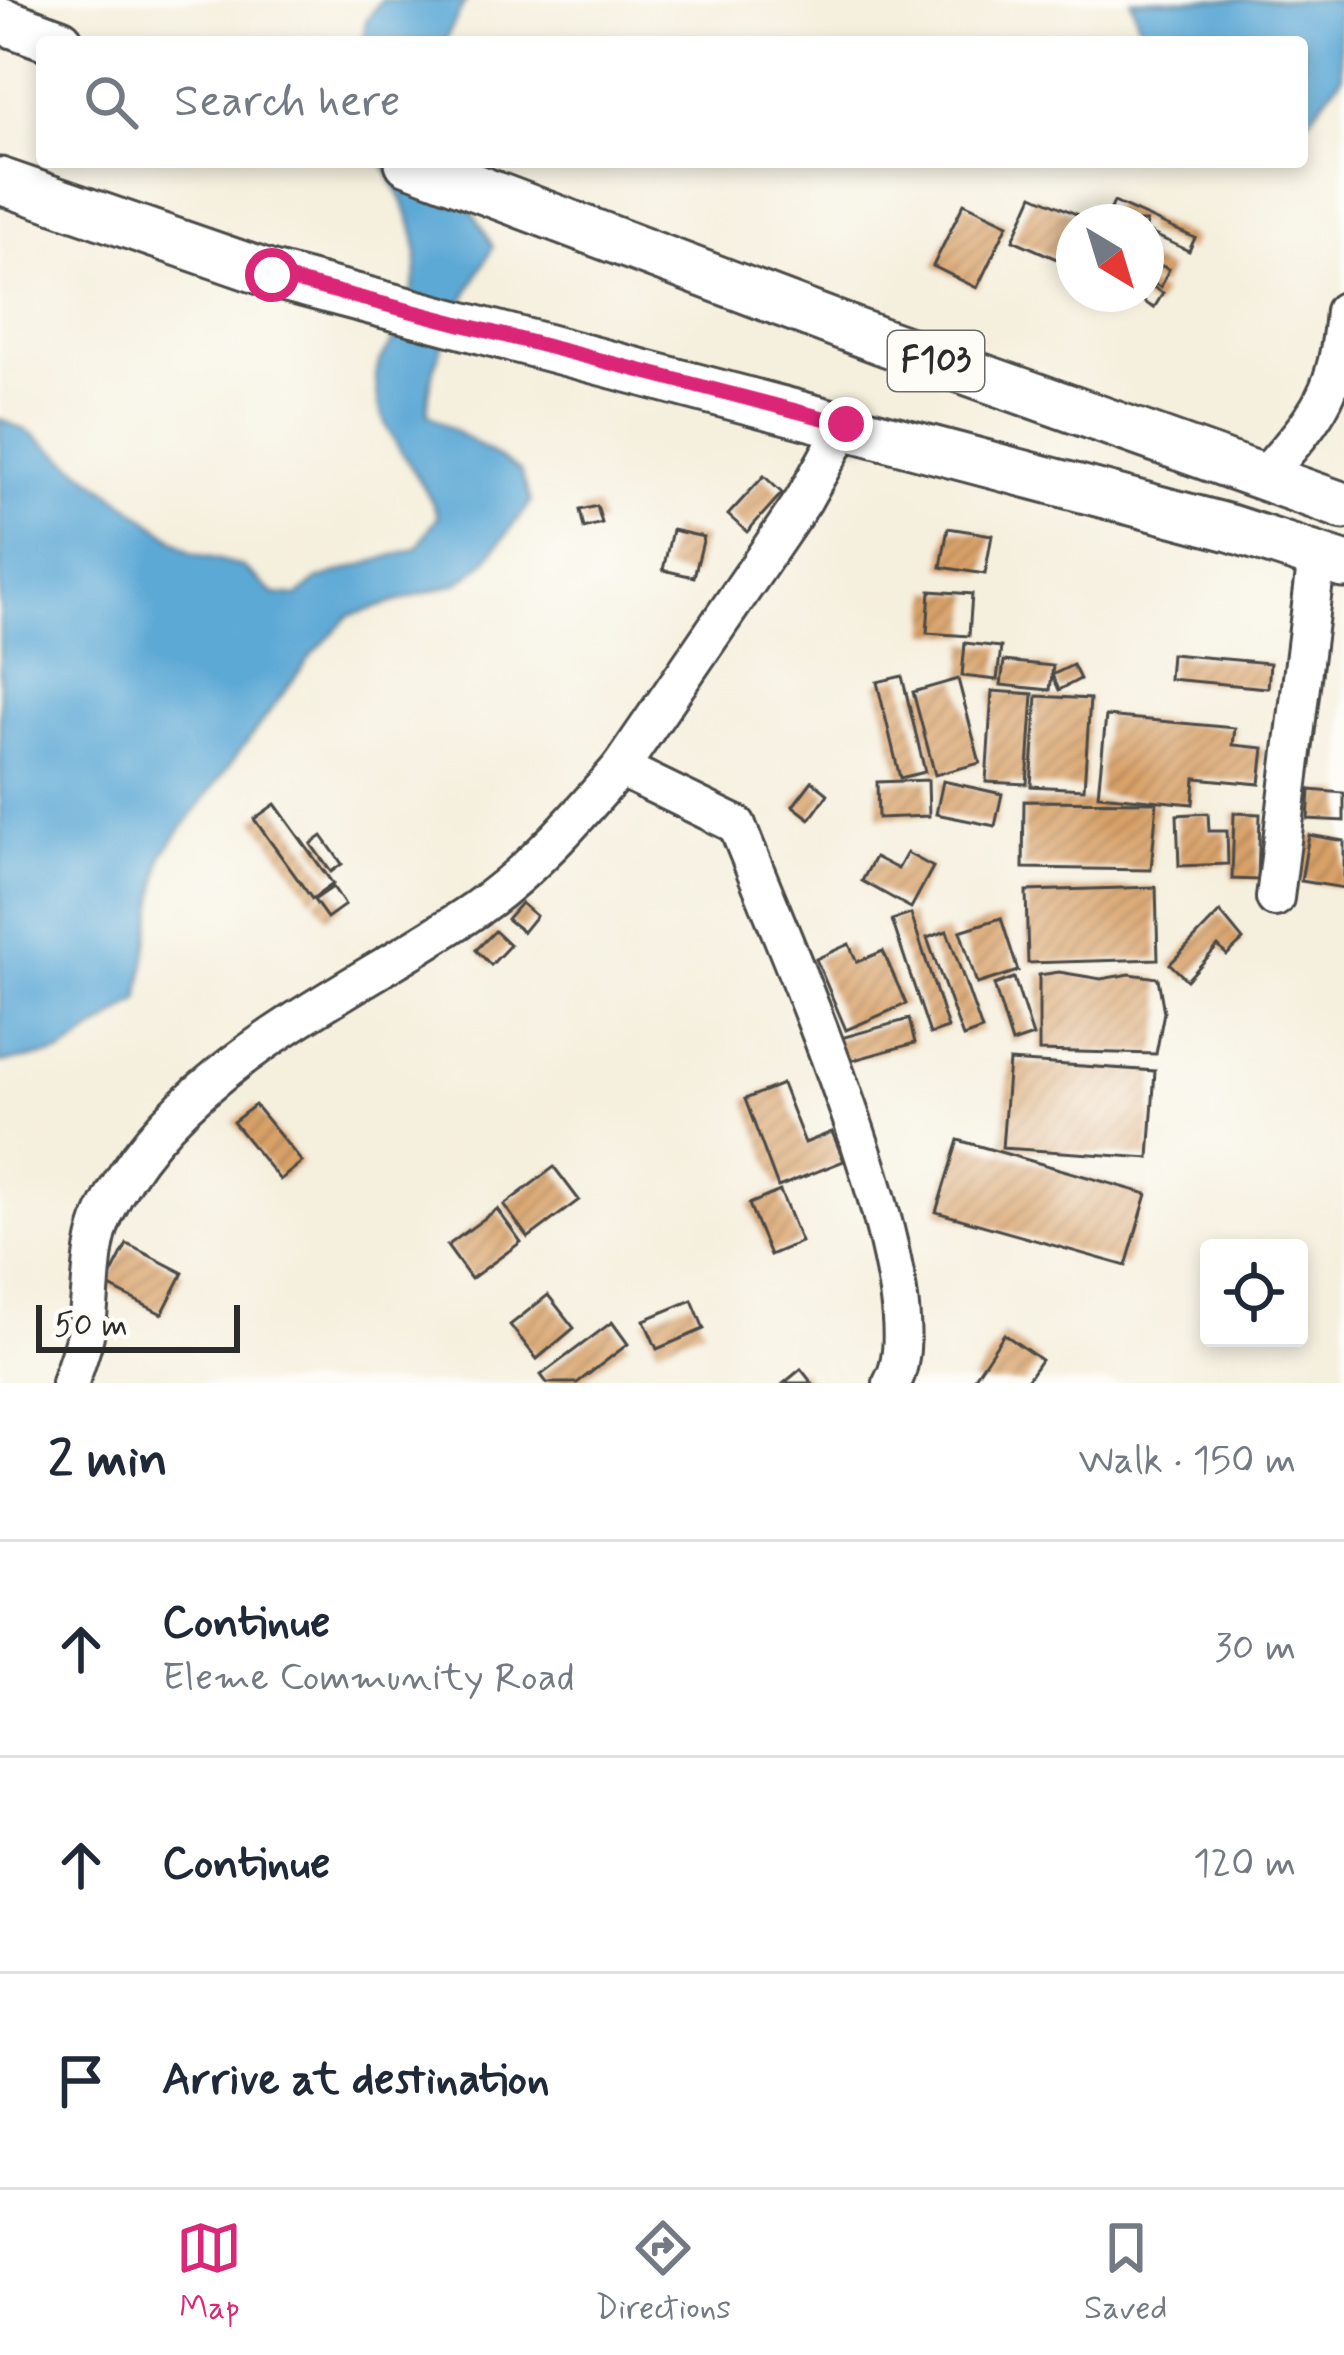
<!DOCTYPE html>
<meta charset="utf-8">
<style>
:root{--surface:#fff;--page:#f2f2f3;--text:#1f2937;--muted:#747a83;--line:#e0e1e3;--accent:#db2777}
body{margin:0;font-family:Mynerve,sans-serif;background:var(--page);color:var(--text)}
.controls{position:absolute;right:36px;bottom:36px;display:grid;overflow:hidden;border-radius:12px;box-shadow:0 6px 18px #0003}
.controls button{width:108px;height:108px;display:grid;place-items:center;padding:0;border:0;border-bottom:3px solid var(--line);background:var(--surface);color:var(--text);font:60px sans-serif}
.compass{position:absolute;left:1056px;top:204px;width:108px;height:108px;border-radius:50%;background:var(--surface);box-shadow:0 6px 18px #0003;rotate:142deg}
.scale{position:absolute;left:36px;bottom:30px;width:204px;box-sizing:border-box;padding-left:12px;border:6px solid #2b2b2b;border-top:0;font-size:33px;line-height:42px;white-space:nowrap;color:#2b2b2b;-webkit-text-stroke:9px #fdfcf7;paint-order:stroke}
.stop{position:absolute;width:36px;height:36px;margin:-27px;border:9px solid #db2777;border-radius:50%;background:#fff}
.stop.end{background:#db2777;border-color:#fff;box-shadow:0 3px 12px #0008}
.list{margin:0;padding:0;list-style:none}
h2{display:flex;justify-content:space-between;align-items:center;height:156px;margin:0;padding:0 48px;font-size:51px}
h2 small{font-size:39px;font-weight:400;color:var(--muted)}
.list li{display:grid;grid-template-columns:78px 1fr auto;gap:36px;align-items:center;box-sizing:border-box;height:216px;padding:0 48px;border-top:3px solid var(--line)}
.list b{display:block;font-size:45px;white-space:nowrap}
.list p{margin:0;font-size:39px;white-space:nowrap;color:var(--muted)}
.list em{font-size:39px;font-style:normal;color:var(--muted)}
.icon{flex:none;width:66px;height:66px;fill:none;stroke:currentColor;stroke-width:2;stroke-linecap:round;stroke-linejoin:round}
.map{position:relative;flex:none;width:1344px;height:1383px;overflow:hidden}
.search{position:absolute;background:var(--surface);box-shadow:0 6px 18px #0003;left:36px;right:36px;top:36px;height:132px;display:flex;align-items:center;gap:30px;box-sizing:border-box;padding:0 42px;border-radius:12px;color:var(--muted);font-size:45px}
.sheet{height:804px;background:var(--surface)}
nav{display:flex;justify-content:space-around;align-items:center;box-sizing:border-box;height:168px;border-top:3px solid var(--line);background:var(--surface);font-size:33px;color:var(--muted)}
nav a{display:grid;justify-items:center;gap:6px}
nav .on{color:var(--accent)}
.map>svg:first-child{display:block}
.water{fill:#5da9d6;stroke:#446a80;stroke-width:3}
.building{fill:url(#building-hatch)}
.lines{fill:none;stroke-linecap:round;stroke-linejoin:round}
.minor-casing{stroke:#494846;stroke-width:42}
.major-casing{stroke:#494846;stroke-width:51}
.minor{stroke:#fff;stroke-width:36}
.major{stroke:#fff;stroke-width:45}
.route{stroke:#db2777;stroke-width:15}
.labels{text-anchor:middle;dominant-baseline:central;stroke-width:9;stroke-linejoin:round;paint-order:stroke}
.shield{fill:#fdfcf7;stroke:#6a6a68;stroke-width:3}
.shield-label{font-size:36px;font-weight:bold;fill:#2b2b2b}
</style>
<div class="map">
<svg width="1344" height="1383" viewBox="0 0 1344 1383">
<defs>
<pattern id="building-hatch" width="6" height="6" patternUnits="userSpaceOnUse" patternTransform="scale(3)"><rect width="6" height="6" fill="#d9a269"/><path d="M-1 1l2-2M0 6l6-6M5 7l2-2" fill="none" stroke="#b08457"/></pattern>
</defs>
<rect width="100%" height="100%" fill="#fdfcf7"/>
<filter id="ink" filterUnits="userSpaceOnUse"><feTurbulence type="fractalNoise" baseFrequency=".00833" numOctaves="2"/><feDisplacementMap in="SourceGraphic" scale="24" xChannelSelector="R" yChannelSelector="G"/><feConvolveMatrix kernelMatrix="1 2 1 2 8 2 1 2 1" color-interpolation-filters="sRGB"/></filter>
<filter id="wash" filterUnits="userSpaceOnUse"><feTurbulence type="fractalNoise" baseFrequency=".004" numOctaves="4" result="noise"/><feDisplacementMap in="SourceGraphic" scale="48" xChannelSelector="R" yChannelSelector="G"/><feGaussianBlur stdDeviation="2.7" result="paint"/><feColorMatrix in="noise" values="0 0 0 0 0 0 0 0 0 0 0 0 0 0 0 0 0 1.4 0 .05"/><feComposite in="paint" operator="in"/></filter>
<g filter="url(#wash)">
<rect width="100%" height="100%" fill="#f5efdd"/>
<!-- water -->
<g class="water">
<path d="M 381,0 L 466,0 L 444,42 L 363,42 L 366,21 Z"/>
<path d="M 1131,0 L 1337,0 L 1342,76 L 1310,118 L 1302,119 L 1302,42 L 1145,42 Z"/>
<path d="M 382,162 L 444,162 L 493,247 C 466,296 426,357 428,414 L 520,471 L 531,502 L 484,563 L 459,583 L 349,616 L 311,656 L 162,855 L 139,1000 L 62,1053 L 0,1063 L 0,419 L 31,433 L 192,553 L 242,566 L 274,594 L 298,596 L 318,579 L 417,548 L 438,516 C 417,461 375,437 376,376 C 377,361 390,348 396,335 C 430,259 421,232 382,162 Z"/>
</g>
<g id="blocks">
<!-- building -->
<g class="building">
<path d="M 1033,195 L 1094,222 L 1074,222 L 1074,259 L 1062,253 L 1059,260 L 1013,240 Z"/>
<path d="M 1114,202 L 1195,238 L 1189,251 L 1146,231 L 1146,222 L 1105,222 Z"/>
<path d="M 964,203 L 1008,224 L 977,288 L 933,266 Z"/>
<path d="M 1146,259 L 1169,269 L 1161,287 L 1146,280 Z"/>
<path d="M 1146,283 L 1163,293 L 1154,308 L 1131,294 L 1146,294 Z"/>
<path d="M 764,476 L 782,493 L 747,532 L 728,515 Z"/>
<path d="M 597,506 L 602,523 L 584,528 L 580,510 Z"/>
<path d="M 948,528 L 992,535 L 985,574 L 941,567 Z"/>
<path d="M 672,530 L 704,537 L 694,577 L 663,570 Z"/>
<path d="M 930,591 L 972,594 L 969,636 L 927,633 Z"/>
<path d="M 965,643 L 1001,647 L 997,680 L 962,676 Z"/>
<path d="M 1171,654 L 1270,663 L 1268,688 L 1169,679 Z"/>
<path d="M 1004,661 L 1053,666 L 1050,690 L 1001,685 Z"/>
<path d="M 1073,665 L 1080,679 L 1059,690 L 1052,675 Z"/>
<path d="M 902,676 L 925,772 L 900,778 L 877,682 Z"/>
<path d="M 958,679 L 980,763 L 935,775 L 913,692 Z"/>
<path d="M 992,691 L 1033,694 L 1027,784 L 986,782 Z"/>
<path d="M 1037,696 L 1090,699 L 1084,789 L 1031,786 Z"/>
<path d="M 1106,716 L 1235,728 L 1233,745 L 1264,748 L 1260,784 L 1195,778 L 1193,804 L 1098,795 Z"/>
<path d="M 928,780 L 929,816 L 878,818 L 877,782 Z"/>
<path d="M 812,781 L 828,794 L 810,819 L 793,806 Z"/>
<path d="M 943,781 L 1002,794 L 995,826 L 936,814 Z"/>
<path d="M 1310,790 L 1344,793 L 1344,821 L 1308,819 Z"/>
<path d="M 1024,801 L 1157,802 L 1151,870 L 1023,868 Z"/>
<path d="M 275,804 L 333,884 L 312,899 L 254,819 Z"/>
<path d="M 1208,813 L 1209,831 L 1227,831 L 1228,864 L 1179,866 L 1177,815 Z"/>
<path d="M 1234,813 L 1260,814 L 1258,880 L 1232,879 Z"/>
<path d="M 1309,835 L 1344,841 L 1344,888 L 1301,881 Z"/>
<path d="M 322,836 L 342,864 L 331,872 L 311,844 Z"/>
<path d="M 907,853 L 933,867 L 911,908 L 862,881 L 875,857 L 898,869 Z"/>
<path d="M 333,887 L 345,905 L 327,918 L 314,900 Z"/>
<path d="M 1156,887 L 1158,959 L 1028,963 L 1026,891 Z"/>
<path d="M 521,903 L 536,916 L 523,932 L 507,919 Z"/>
<path d="M 1220,912 L 1243,940 L 1227,955 L 1218,946 L 1187,980 L 1170,964 Z"/>
<path d="M 911,914 L 948,1028 L 930,1034 L 892,920 Z"/>
<path d="M 1001,918 L 1018,971 L 977,984 L 960,931 Z"/>
<path d="M 495,931 L 510,945 L 491,965 L 476,950 Z"/>
<path d="M 947,931 L 982,1030 L 963,1037 L 927,938 Z"/>
<path d="M 849,944 L 857,962 L 883,951 L 906,1004 L 846,1030 L 816,959 Z"/>
<path d="M 1059,972 L 1101,979 L 1130,974 L 1158,978 L 1164,1012 L 1156,1054 L 1039,1051 L 1039,975 Z"/>
<path d="M 1014,978 L 1033,1036 L 1012,1043 L 994,985 Z"/>
<path d="M 909,1019 L 915,1043 L 836,1065 L 830,1041 Z"/>
<path d="M 1009,1061 L 1155,1071 L 1149,1158 L 1002,1148 Z"/>
<path d="M 782,1084 L 805,1143 L 832,1132 L 844,1161 L 778,1187 L 745,1099 Z"/>
<path d="M 255,1105 L 302,1162 L 280,1180 L 233,1122 Z"/>
<path d="M 958,1140 L 1147,1194 L 1126,1266 L 936,1212 Z"/>
<path d="M 554,1167 L 579,1200 L 528,1238 L 504,1205 Z"/>
<path d="M 780,1191 L 801,1242 L 770,1255 L 749,1204 Z"/>
<path d="M 497,1209 L 521,1242 L 471,1279 L 447,1246 Z"/>
<path d="M 127,1244 L 183,1273 L 162,1314 L 106,1285 Z"/>
<path d="M 548,1295 L 574,1328 L 537,1359 L 510,1325 Z"/>
<path d="M 692,1300 L 704,1329 L 657,1349 L 644,1320 Z"/>
<path d="M 612,1322 L 628,1344 L 577,1383 L 547,1383 L 541,1375 Z"/>
<path d="M 1004,1334 L 1041,1360 L 1025,1383 L 971,1383 Z"/>
<path d="M 801,1369 L 812,1383 L 784,1383 Z"/>
</g>
</g>
</g>
<g filter="url(#ink)">
<use href="#blocks" fill-opacity="0" stroke="#494846" stroke-width="3"/>
<g class="lines">
<defs>
<g id="minor">
<path d="M 846,424 L 803,501 L 620,768 L 737,825 C 776,927 943,1295 892,1383"/>
<path d="M 1264,477 C 1318,414 1337,397 1344,311"/>
<path d="M 1275,898 L 1317,556"/>
<path d="M 70,1383 C 75,1366 83,1348 86,1330 C 93,1292 88,1249 105,1213 C 176,1065 347,997 476,909 C 533,869 575,820 620,768"/>
</g>
<g id="major">
<path d="M 0,20 L 60,42"/>
<path d="M 408,162 L 881,341 L 1344,506"/>
<path d="M 0,181 L 272,275 L 1230,528 L 1344,565"/>
</g>
</defs>
<!-- minor casing -->
<use href="#minor" class="minor-casing"/>
<!-- major casing -->
<use href="#major" class="major-casing"/>
<!-- minor -->
<use href="#minor" class="minor"/>
<!-- major -->
<use href="#major" class="major"/>
</g>
</g>
<g class="lines" filter="url(#ink)">
<!-- route -->
<path class="route" d="M 272,275 L 846,424"/>
</g>
<g class="labels">
<!-- shield labels -->
<rect class="shield" x="888" y="331" width="96" height="60" rx="9"/>
<g class="shield-label">
<text x="936" y="361">F103</text>
</g>
</g>
</svg>
<div class="controls">
<button><svg class="icon" aria-label="locate" viewBox="0 0 24 24"><circle cx="12" cy="12" r="6"/><path d="M12 2v4M12 18v4M2 12h4M18 12h4"/></svg></button>
</div>
<svg class="compass" viewBox="-18 -18 36 36"><path d="M0-13l5 13h-10z" fill="#e53935"/><path d="M0 13l5-13h-10z" fill="#747a83"/></svg>
<div class="scale">50 m</div>
<div class="stop" style="left:272px;top:275px"></div>
<div class="stop end" style="left:846px;top:424px"></div>
<div class="search"><svg class="icon" aria-label="search" viewBox="0 0 24 24"><circle cx="10" cy="10" r="6"/><path d="M15 15l6 6"/></svg>Search here</div>
</div>
<section class="sheet">
<h2>2 min<small>Walk · 150 m</small></h2>
<ul class="list">
<li><svg class="icon" aria-label="ahead" viewBox="0 0 24 24"><path d="M12 20V5M6 11l6-6 6 6"/></svg><div><b>Continue</b><p>Eleme Community Road</p></div><em>30 m</em></li>
<li><svg class="icon" aria-label="ahead" viewBox="0 0 24 24"><path d="M12 20V5M6 11l6-6 6 6"/></svg><div><b>Continue</b></div><em>120 m</em></li>
<li><svg class="icon" aria-label="arrive" viewBox="0 0 24 24"><path d="M6 21V4h12l-3 4 3 4H6"/></svg><div><b>Arrive at destination</b></div></li>
</ul>
</section>
<nav>
<a class="on"><svg class="icon" aria-label="map" viewBox="0 0 24 24"><path d="M3 6l6-2 6 2 6-2v14l-6 2-6-2-6 2zM9 4v14M15 6v14"/></svg>Map</a>
<a><svg class="icon" aria-label="directions" viewBox="0 0 24 24"><path d="M12 3l9 9-9 9-9-9zM9 14v-3h6M13 9l2 2-2 2"/></svg>Directions</a>
<a><svg class="icon" aria-label="saved" viewBox="0 0 24 24"><path d="M7 4h10v16l-5-4-5 4z"/></svg>Saved</a>
</nav>
